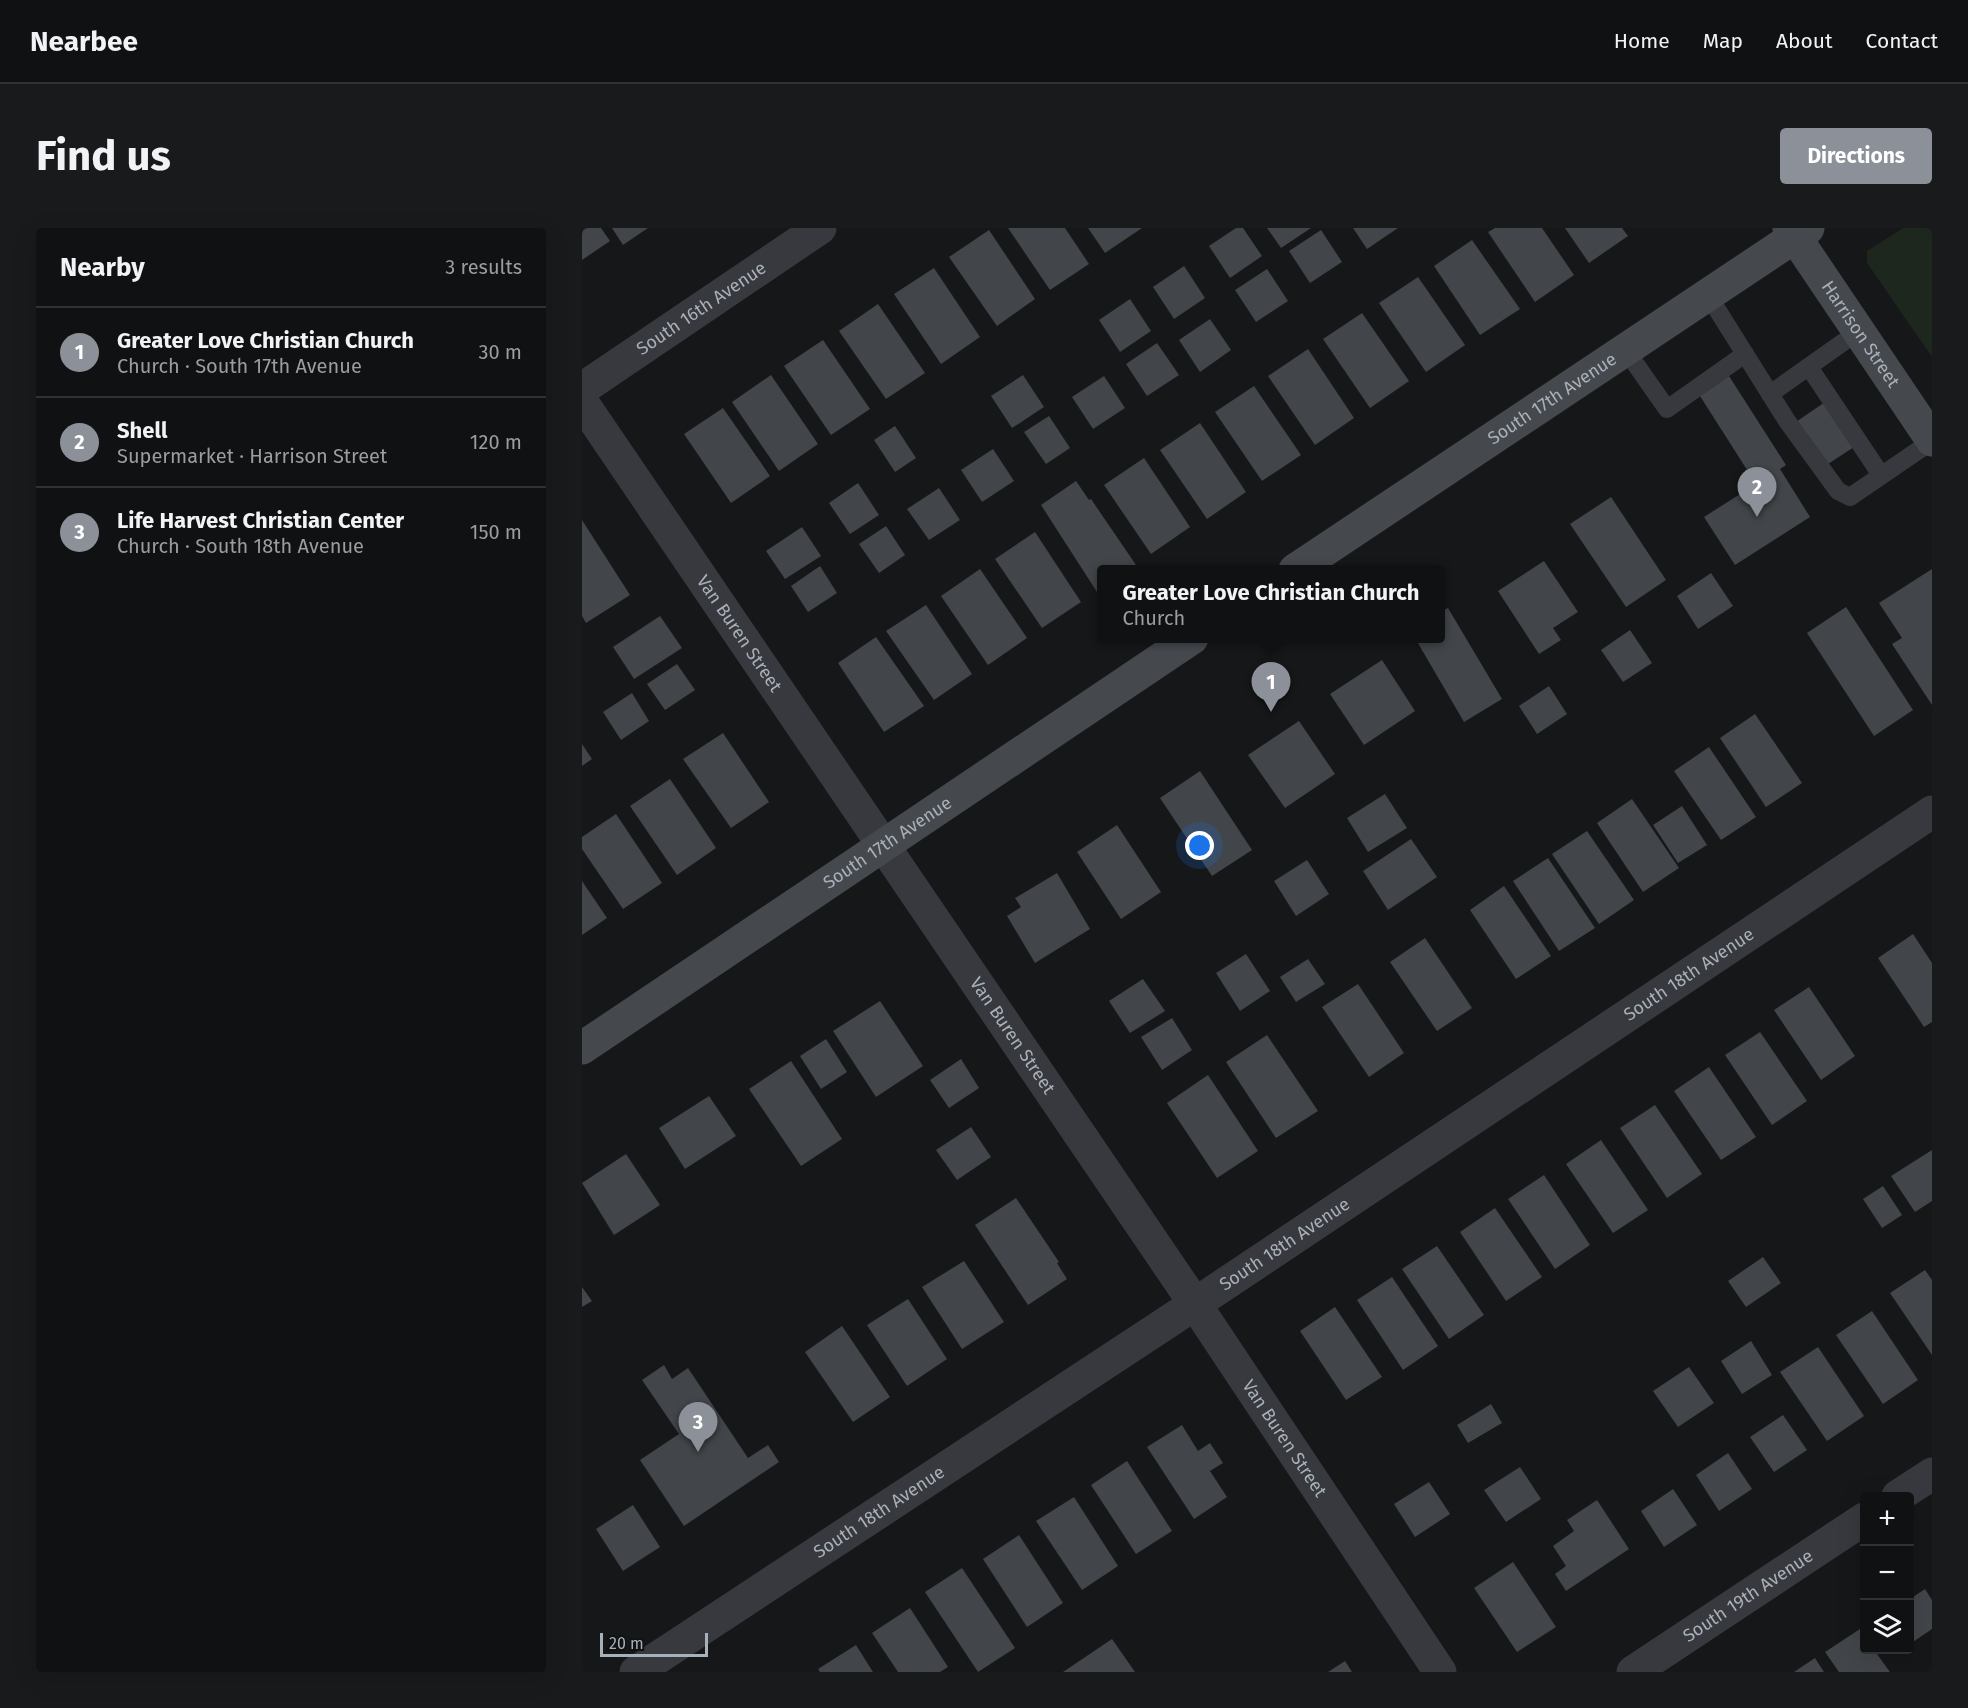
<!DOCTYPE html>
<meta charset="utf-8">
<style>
:root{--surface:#101112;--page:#191a1b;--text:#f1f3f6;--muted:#9c9d9f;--line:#303132;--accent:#8c9099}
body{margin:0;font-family:"Fira Sans",sans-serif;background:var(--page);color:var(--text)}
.controls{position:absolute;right:18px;bottom:18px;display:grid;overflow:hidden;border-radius:6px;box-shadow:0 6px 24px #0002}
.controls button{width:54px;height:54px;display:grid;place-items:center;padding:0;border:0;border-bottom:2px solid var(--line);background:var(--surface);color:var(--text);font:30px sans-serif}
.scale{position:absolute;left:18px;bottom:15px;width:108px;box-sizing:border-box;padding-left:6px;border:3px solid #a8b0b9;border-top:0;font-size:16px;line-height:21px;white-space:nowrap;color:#a8b0b9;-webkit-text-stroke:4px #111213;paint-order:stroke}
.you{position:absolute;left:618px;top:618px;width:21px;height:21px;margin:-15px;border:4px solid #fff;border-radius:50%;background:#1a73e8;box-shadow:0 0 0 9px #1a73e833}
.badge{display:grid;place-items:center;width:39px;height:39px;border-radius:50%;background:var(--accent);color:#fff;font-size:20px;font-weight:700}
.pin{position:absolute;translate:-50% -50px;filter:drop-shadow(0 2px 3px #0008)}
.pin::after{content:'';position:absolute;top:32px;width:21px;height:18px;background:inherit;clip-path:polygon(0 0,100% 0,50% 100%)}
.popup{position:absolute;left:515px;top:337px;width:348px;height:78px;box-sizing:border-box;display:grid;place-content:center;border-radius:6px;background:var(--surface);filter:drop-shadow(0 2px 4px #0005);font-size:20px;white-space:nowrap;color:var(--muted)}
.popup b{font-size:22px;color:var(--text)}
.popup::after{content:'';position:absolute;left:50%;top:100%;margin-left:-12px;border:12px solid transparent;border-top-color:var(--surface)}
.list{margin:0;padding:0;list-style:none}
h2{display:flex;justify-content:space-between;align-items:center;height:78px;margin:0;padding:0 24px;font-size:26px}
h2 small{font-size:20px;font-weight:400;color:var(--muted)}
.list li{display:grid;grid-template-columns:39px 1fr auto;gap:18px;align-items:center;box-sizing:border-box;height:90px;padding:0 24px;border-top:2px solid var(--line)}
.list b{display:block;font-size:22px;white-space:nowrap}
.list p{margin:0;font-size:20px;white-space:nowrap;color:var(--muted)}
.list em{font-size:20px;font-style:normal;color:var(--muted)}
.icon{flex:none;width:33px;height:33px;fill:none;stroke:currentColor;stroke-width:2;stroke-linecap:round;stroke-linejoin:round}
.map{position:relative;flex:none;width:1350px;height:1444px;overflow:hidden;border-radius:6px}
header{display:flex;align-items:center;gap:36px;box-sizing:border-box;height:84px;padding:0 30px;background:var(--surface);border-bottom:2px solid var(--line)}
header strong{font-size:28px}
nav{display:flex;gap:33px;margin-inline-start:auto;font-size:21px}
.intro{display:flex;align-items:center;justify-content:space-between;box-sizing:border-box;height:144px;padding:0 36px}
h1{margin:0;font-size:42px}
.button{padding:15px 27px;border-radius:6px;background:var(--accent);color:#fff;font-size:21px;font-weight:700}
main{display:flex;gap:36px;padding:0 36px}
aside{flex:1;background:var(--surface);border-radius:6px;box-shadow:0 6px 24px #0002}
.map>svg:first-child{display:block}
.green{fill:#1e271e}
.building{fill:#424549}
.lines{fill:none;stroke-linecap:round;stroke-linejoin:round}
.lane{stroke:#37393e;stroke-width:18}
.street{stroke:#37393e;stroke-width:33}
.secondary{stroke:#45494e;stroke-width:33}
.labels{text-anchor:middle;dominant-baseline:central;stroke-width:4.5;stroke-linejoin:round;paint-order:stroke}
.street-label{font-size:18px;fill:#a8b0b9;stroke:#111213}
</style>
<header>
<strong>Nearbee</strong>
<nav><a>Home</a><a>Map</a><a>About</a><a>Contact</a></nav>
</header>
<div class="intro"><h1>Find us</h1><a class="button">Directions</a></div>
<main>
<aside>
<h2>Nearby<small>3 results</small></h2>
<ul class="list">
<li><span class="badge">1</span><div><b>Greater Love Christian Church</b><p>Church · South 17th Avenue</p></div><em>30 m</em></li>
<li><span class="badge">2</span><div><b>Shell</b><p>Supermarket · Harrison Street</p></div><em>120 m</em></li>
<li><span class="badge">3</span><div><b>Life Harvest Christian Center</b><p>Church · South 18th Avenue</p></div><em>150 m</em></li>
</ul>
</aside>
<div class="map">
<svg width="1350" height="1444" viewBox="0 0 1350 1444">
<rect width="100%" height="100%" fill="#161718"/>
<!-- green -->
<path class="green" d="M 1321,0 L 1350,0 L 1350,129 L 1285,35 L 1285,23 Z"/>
<!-- building -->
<g class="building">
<path d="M 0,0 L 19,0 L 28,13 L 0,32 Z"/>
<path d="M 30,0 L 66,0 L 41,17 Z"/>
<path d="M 426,0 L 483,0 L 507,36 L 468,62 Z"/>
<path d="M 506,0 L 560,0 L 523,25 Z"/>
<path d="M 654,0 L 661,0 L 680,28 L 648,50 L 627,18 Z"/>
<path d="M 685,0 L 729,0 L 699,20 Z"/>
<path d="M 771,0 L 816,0 L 785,21 Z"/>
<path d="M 913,0 L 960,0 L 992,47 L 953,74 L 906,4 Z"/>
<path d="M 983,0 L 1040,0 L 1046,8 L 1007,35 Z"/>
<path d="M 407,2 L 453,71 L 415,98 L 367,29 Z"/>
<path d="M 739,2 L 760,34 L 728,55 L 707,23 Z"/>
<path d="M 890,12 L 938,81 L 898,107 L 852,38 Z"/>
<path d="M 602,38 L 623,70 L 592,91 L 571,59 Z"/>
<path d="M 352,40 L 398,109 L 359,136 L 312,66 Z"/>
<path d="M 685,41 L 706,73 L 674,94 L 653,62 Z"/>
<path d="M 836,49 L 883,117 L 844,144 L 797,75 Z"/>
<path d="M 548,71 L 569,103 L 538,124 L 517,92 Z"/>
<path d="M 296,76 L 343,145 L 304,171 L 257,103 Z"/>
<path d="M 780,85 L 827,153 L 788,180 L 741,111 Z"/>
<path d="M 628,91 L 649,122 L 618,144 L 597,112 Z"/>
<path d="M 241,112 L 288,181 L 249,207 L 202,138 Z"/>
<path d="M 575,115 L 597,147 L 565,168 L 544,136 Z"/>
<path d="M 726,121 L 772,190 L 733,217 L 686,148 Z"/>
<path d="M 189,147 L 236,216 L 197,243 L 150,174 Z"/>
<path d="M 441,147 L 462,179 L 430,200 L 409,168 Z"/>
<path d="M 522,148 L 543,180 L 511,201 L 490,169 Z"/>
<path d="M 1147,148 L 1204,237 L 1198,241 L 1228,289 L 1153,337 L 1122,289 L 1174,256 L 1118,168 Z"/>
<path d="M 672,158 L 719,227 L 680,253 L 633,184 Z"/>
<path d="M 1243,174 L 1272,219 L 1243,238 L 1214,194 Z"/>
<path d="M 141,180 L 188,248 L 149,275 L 102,206 Z"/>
<path d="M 467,188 L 488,220 L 464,236 L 442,204 Z"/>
<path d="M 618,195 L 664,264 L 625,291 L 578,222 Z"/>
<path d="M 313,198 L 334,230 L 313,244 L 292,212 Z"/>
<path d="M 411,221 L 432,253 L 400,274 L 379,242 Z"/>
<path d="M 562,230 L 608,299 L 569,326 L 522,257 Z"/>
<path d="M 494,253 L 507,272 L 509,271 L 554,337 L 548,342 L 520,342 L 520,361 L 515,364 L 459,277 Z"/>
<path d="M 276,255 L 297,287 L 268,306 L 247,275 Z"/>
<path d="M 357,260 L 378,292 L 347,312 L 325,281 Z"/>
<path d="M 1029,269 L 1084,352 L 1044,379 L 988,296 Z"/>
<path d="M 0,292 L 48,367 L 4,395 L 0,388 Z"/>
<path d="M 304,298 L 323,327 L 297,345 L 277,316 Z"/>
<path d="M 220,299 L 239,328 L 203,351 L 184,323 Z"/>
<path d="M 453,304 L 499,374 L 460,400 L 413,331 Z"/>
<path d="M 962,333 L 996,384 L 971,400 L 979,412 L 957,426 L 916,363 Z"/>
<path d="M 238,338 L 255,365 L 226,384 L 209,358 Z"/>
<path d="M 398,341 L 445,410 L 406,437 L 359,368 Z"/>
<path d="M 1350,341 L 1350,477 L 1310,416 L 1320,410 L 1297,375 Z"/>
<path d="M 1129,345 L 1151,378 L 1116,401 L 1095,368 Z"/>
<path d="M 344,377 L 390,446 L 352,472 L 304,403 Z"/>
<path d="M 1264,379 L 1331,482 L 1292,508 L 1225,405 Z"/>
<path d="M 866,380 L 920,471 L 882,494 L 833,410 L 858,410 L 858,384 Z"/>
<path d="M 78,388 L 100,420 L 52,451 L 31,419 Z"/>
<path d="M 1048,402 L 1070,435 L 1041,454 L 1019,422 Z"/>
<path d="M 294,409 L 342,478 L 302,504 L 256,435 Z"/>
<path d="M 800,432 L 833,483 L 782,517 L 748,466 Z"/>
<path d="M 95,436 L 113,462 L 83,482 L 65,456 Z"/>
<path d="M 967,458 L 985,486 L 955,506 L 937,478 Z"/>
<path d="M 50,465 L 67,493 L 39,512 L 21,484 Z"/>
<path d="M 1173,486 L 1220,555 L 1184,579 L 1138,510 Z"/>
<path d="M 717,493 L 753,546 L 703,580 L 666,527 Z"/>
<path d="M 141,505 L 187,574 L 149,600 L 101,531 Z"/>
<path d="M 0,516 L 10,531 L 0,538 Z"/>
<path d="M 1127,519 L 1174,589 L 1139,612 L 1092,543 Z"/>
<path d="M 618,543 L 670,622 L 630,648 L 578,570 Z"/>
<path d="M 88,551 L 134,620 L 95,647 L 48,578 Z"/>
<path d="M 803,566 L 825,600 L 786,624 L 765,590 Z"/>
<path d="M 1050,571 L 1097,640 L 1061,664 L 1015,595 Z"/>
<path d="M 1100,578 L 1125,617 L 1096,635 L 1071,597 Z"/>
<path d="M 34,586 L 80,655 L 41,681 L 0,621 L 0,609 Z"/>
<path d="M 535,597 L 579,664 L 539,691 L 495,624 Z"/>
<path d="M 1005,603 L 1052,672 L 1017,696 L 970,626 Z"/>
<path d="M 829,611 L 855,649 L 806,682 L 781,643 Z"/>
<path d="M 966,630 L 1013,700 L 977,723 L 931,653 Z"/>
<path d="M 725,632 L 747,666 L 714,688 L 692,653 Z"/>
<path d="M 475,645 L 508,701 L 453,735 L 425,688 L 439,679 L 433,670 Z"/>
<path d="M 0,653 L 25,690 L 0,707 Z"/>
<path d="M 922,658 L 969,728 L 934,751 L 888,682 Z"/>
<path d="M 1331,706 L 1350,735 L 1350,794 L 1342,799 L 1296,730 Z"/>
<path d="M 843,710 L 890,780 L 855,803 L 808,734 Z"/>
<path d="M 664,726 L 688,763 L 658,783 L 634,745 Z"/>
<path d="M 726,731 L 743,756 L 714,774 L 698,749 Z"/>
<path d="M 561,751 L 583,783 L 548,805 L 527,773 Z"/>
<path d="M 776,756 L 822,825 L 787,849 L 740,779 Z"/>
<path d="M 1227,759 L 1273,828 L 1239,852 L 1192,782 Z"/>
<path d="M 298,773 L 341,838 L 294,869 L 251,803 Z"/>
<path d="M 590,790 L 610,822 L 580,842 L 559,809 Z"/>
<path d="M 1178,804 L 1225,873 L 1190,897 L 1143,827 Z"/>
<path d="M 685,807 L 736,883 L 694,910 L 644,834 Z"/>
<path d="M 244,811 L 265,844 L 239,861 L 218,828 Z"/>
<path d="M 379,831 L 397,860 L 367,880 L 348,852 Z"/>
<path d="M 209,833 L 260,911 L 219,938 L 167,861 Z"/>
<path d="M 1127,839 L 1174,909 L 1139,932 L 1092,863 Z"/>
<path d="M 626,847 L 676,923 L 635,950 L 585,875 Z"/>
<path d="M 127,868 L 154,908 L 103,941 L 77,900 Z"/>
<path d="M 1073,877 L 1120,946 L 1085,970 L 1038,900 Z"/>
<path d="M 389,899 L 409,929 L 375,952 L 354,922 Z"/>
<path d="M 1019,912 L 1066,982 L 1031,1005 L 984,936 Z"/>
<path d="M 1350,922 L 1350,973 L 1333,984 L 1309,948 Z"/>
<path d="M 44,926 L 78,977 L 32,1007 L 0,955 Z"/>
<path d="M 962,947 L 1008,1017 L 973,1041 L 926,971 Z"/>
<path d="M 1301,958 L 1320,987 L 1300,1000 L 1281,971 Z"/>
<path d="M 434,970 L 477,1034 L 475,1035 L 485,1051 L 446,1077 L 393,997 Z"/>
<path d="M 913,980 L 960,1049 L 924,1073 L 878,1004 Z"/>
<path d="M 855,1018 L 902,1087 L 867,1111 L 820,1041 Z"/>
<path d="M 1181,1029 L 1199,1055 L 1164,1079 L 1146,1053 Z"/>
<path d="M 382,1033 L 422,1094 L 380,1121 L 340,1059 Z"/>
<path d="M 1343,1042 L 1350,1052 L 1350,1127 L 1308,1065 Z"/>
<path d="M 810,1049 L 856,1118 L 821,1142 L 775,1072 Z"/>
<path d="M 0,1059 L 10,1073 L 0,1079 Z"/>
<path d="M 326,1071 L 365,1131 L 325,1158 L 285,1097 Z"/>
<path d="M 753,1079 L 800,1149 L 764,1172 L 718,1103 Z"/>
<path d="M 1290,1083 L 1336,1152 L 1301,1176 L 1254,1107 Z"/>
<path d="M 260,1098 L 308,1169 L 271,1194 L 223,1124 Z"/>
<path d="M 1169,1113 L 1190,1147 L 1160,1166 L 1139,1133 Z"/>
<path d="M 1236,1119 L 1282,1188 L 1245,1213 L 1198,1144 Z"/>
<path d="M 82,1137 L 90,1151 L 106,1140 L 166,1230 L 186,1217 L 197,1234 L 102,1298 L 58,1232 L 97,1206 L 60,1152 Z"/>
<path d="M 1107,1139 L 1132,1175 L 1096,1199 L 1071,1163 Z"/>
<path d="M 909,1176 L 920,1195 L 886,1215 L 875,1197 Z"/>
<path d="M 1201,1187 L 1225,1222 L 1192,1244 L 1168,1209 Z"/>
<path d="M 600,1197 L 616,1223 L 628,1215 L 641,1235 L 628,1243 L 645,1269 L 612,1291 L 565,1219 Z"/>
<path d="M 1146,1225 L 1170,1261 L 1137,1283 L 1114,1247 Z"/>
<path d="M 545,1233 L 590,1303 L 554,1326 L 509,1257 Z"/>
<path d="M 938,1239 L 959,1271 L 924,1294 L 902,1262 Z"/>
<path d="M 847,1254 L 868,1286 L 833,1309 L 812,1276 Z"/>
<path d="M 1091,1261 L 1115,1297 L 1082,1319 L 1059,1283 Z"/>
<path d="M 492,1269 L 536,1338 L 500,1362 L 454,1293 Z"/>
<path d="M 1015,1272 L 1047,1321 L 984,1363 L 973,1346 L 984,1338 L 971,1318 L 992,1303 L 985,1292 Z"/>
<path d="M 51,1277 L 78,1319 L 41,1343 L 14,1301 Z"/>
<path d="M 437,1307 L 481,1375 L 445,1399 L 401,1331 Z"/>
<path d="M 931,1334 L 974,1399 L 935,1424 L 892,1360 Z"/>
<path d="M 380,1340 L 433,1420 L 396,1444 L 343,1364 Z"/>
<path d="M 1343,1361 L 1350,1372 L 1350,1401 L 1328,1416 L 1328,1371 Z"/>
<path d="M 328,1380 L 366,1439 L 358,1444 L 316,1444 L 290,1405 Z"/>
<path d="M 1278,1401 L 1282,1407 L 1282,1422 L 1292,1422 L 1308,1444 L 1257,1444 L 1243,1424 Z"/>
<path d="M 530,1411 L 553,1444 L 481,1444 Z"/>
<path d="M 274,1417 L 291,1444 L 238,1444 L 236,1441 Z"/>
<path d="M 1233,1430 L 1242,1444 L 1212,1444 Z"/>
<path d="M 763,1433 L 770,1444 L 746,1444 Z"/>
</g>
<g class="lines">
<!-- lane -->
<g class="lane">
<path d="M 1126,67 L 1205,193 L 1256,263 L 1268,269 L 1350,213"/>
<path d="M 1043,121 L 1085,181 L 1163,126"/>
<path d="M 1227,139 L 1299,247"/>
<path d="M 1188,166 L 1277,103"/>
</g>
<!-- street -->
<g class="street">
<path id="s1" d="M 0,161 L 238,0"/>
<path id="s2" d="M 0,174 L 613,1076 L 858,1444"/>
<path d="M 1316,1268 L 1350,1246"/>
<path id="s3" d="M 54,1444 L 613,1076 L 1350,584"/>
<path id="s4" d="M 1051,1444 L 1282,1291"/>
</g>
<!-- secondary -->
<g class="secondary">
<path id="s5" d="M 1207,0 L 1350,212"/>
<path id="s6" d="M 713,342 L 1226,0"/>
<path id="s7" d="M 0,820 L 610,410"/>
</g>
</g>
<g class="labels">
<!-- street labels -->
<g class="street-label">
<text stroke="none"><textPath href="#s1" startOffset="144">South 16th Avenue</textPath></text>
<text stroke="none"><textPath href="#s5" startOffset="128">Harrison Street</textPath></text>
<text stroke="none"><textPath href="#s6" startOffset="309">South 17th Avenue</textPath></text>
<text stroke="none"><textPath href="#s2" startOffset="280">Van Buren Street</textPath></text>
<text stroke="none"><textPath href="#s7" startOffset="368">South 17th Avenue</textPath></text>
<text stroke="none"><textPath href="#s3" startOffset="1263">South 18th Avenue</textPath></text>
<text stroke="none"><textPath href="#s2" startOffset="766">Van Buren Street</textPath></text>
<text stroke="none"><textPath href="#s3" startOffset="777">South 18th Avenue</textPath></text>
<text stroke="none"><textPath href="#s2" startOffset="1252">Van Buren Street</textPath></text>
<text stroke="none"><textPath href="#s3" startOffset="291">South 18th Avenue</textPath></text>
<text stroke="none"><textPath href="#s4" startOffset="138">South 19th Avenue</textPath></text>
</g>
</g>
</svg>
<div class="controls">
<button>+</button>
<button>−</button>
<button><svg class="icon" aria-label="layers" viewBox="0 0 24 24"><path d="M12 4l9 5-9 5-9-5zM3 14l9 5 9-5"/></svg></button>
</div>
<div class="scale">20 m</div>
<div class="you"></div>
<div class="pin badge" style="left:689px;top:484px">1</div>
<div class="popup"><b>Greater Love Christian Church</b>Church</div>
<div class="pin badge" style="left:1175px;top:289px">2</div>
<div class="pin badge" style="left:116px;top:1224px">3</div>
</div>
</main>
